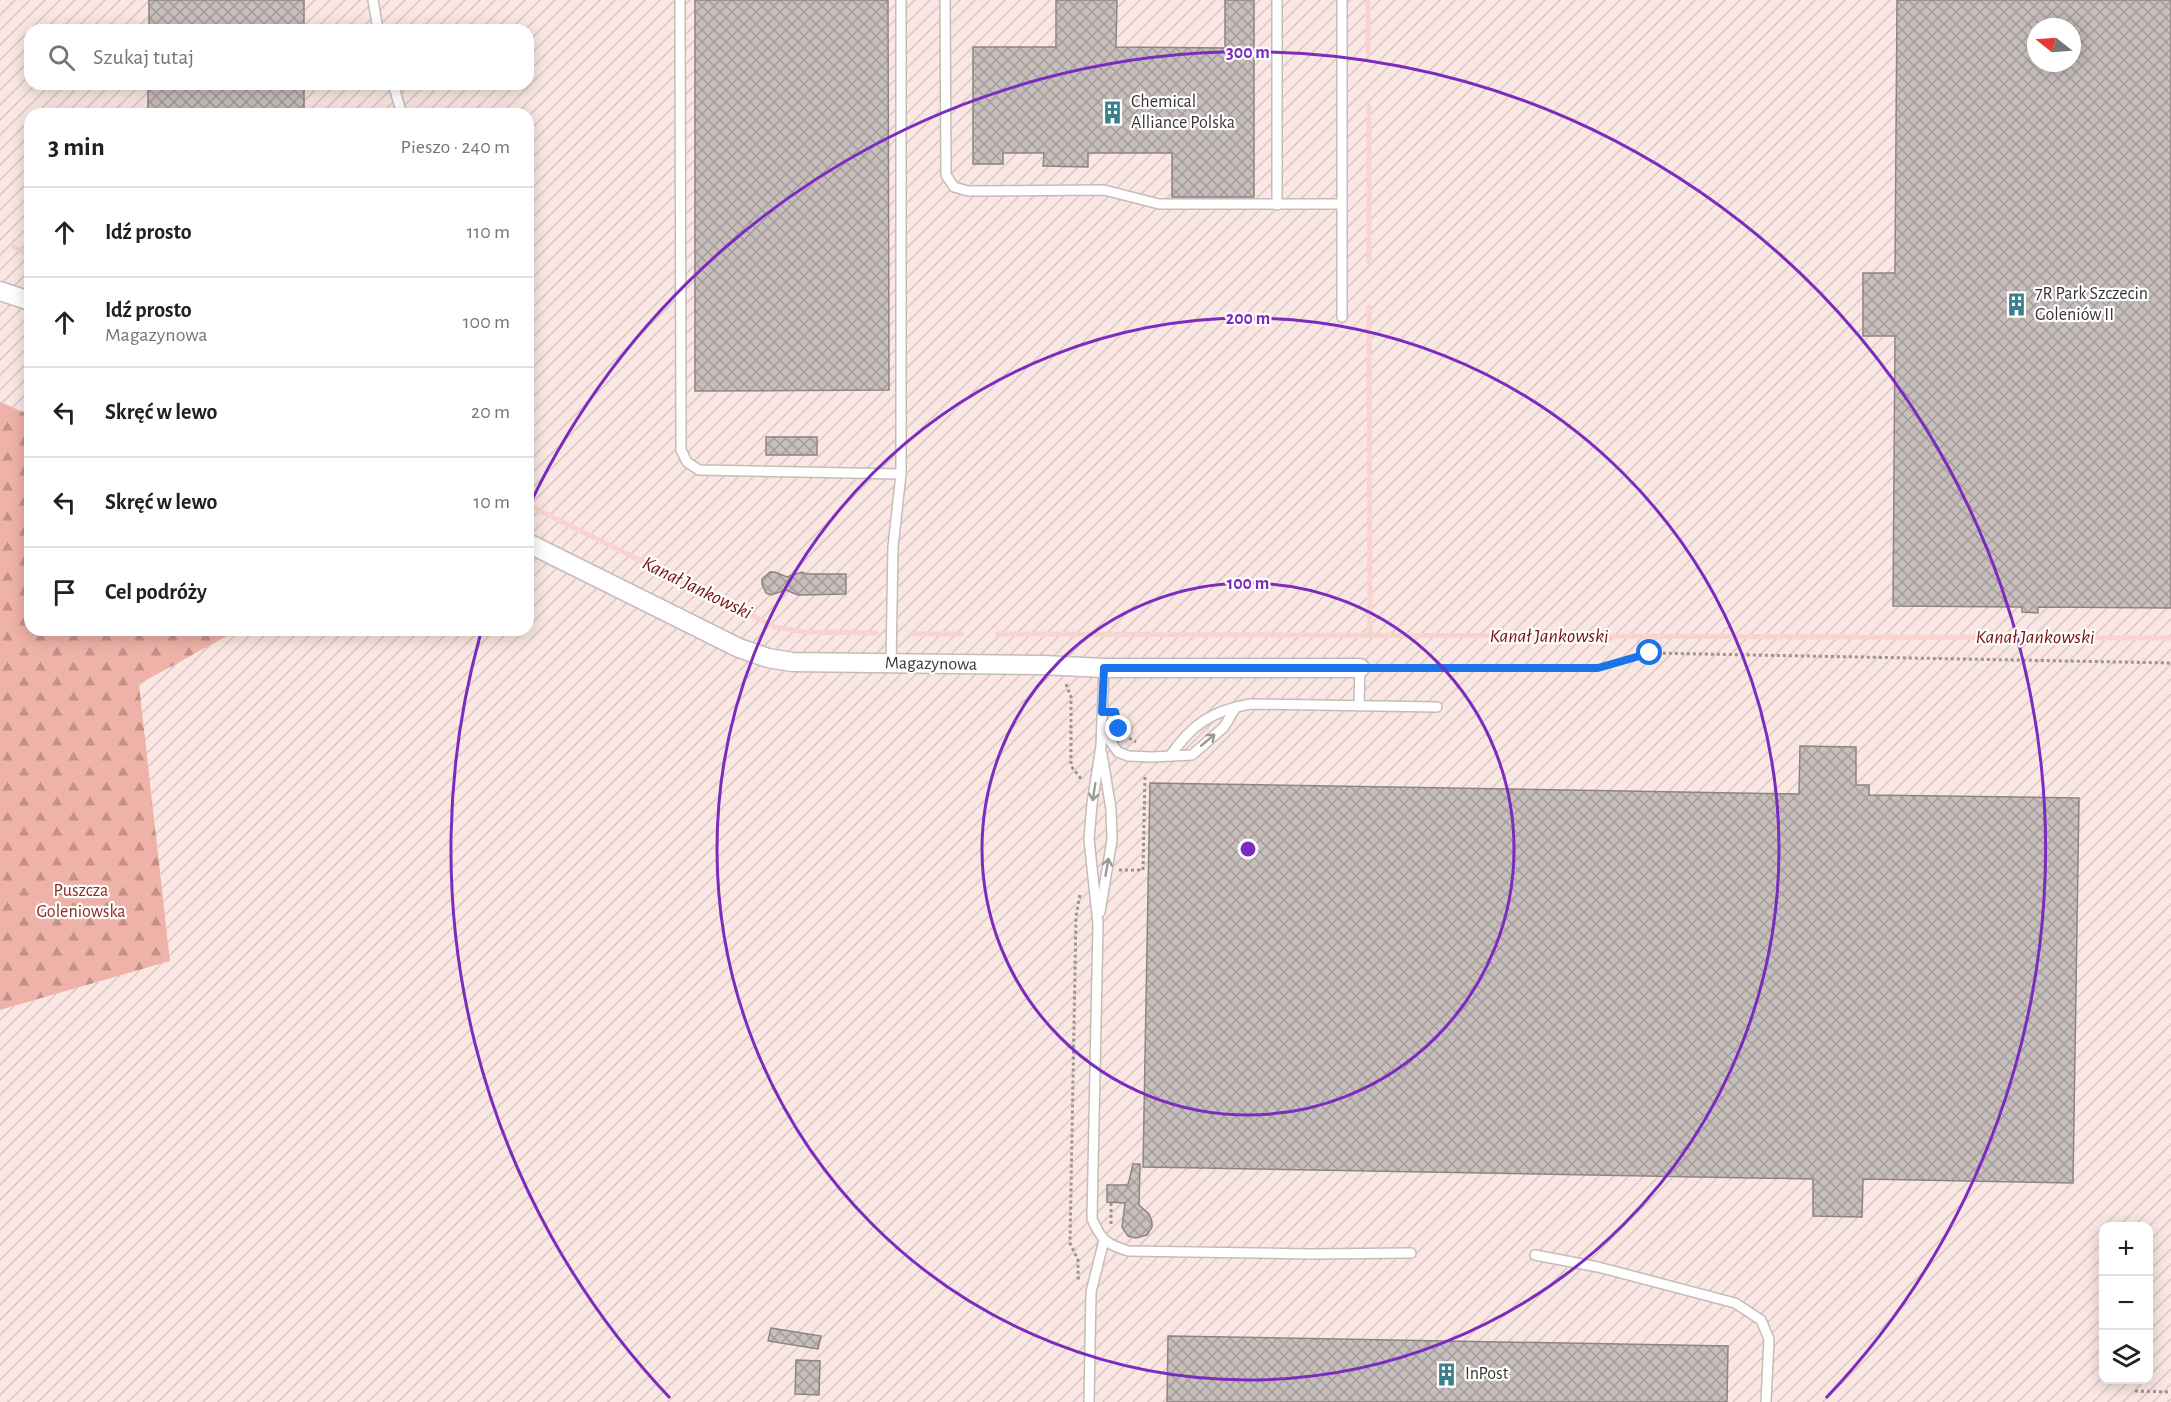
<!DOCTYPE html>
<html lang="pl">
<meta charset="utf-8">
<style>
:root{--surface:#fff;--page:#f6f6f6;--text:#202124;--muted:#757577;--line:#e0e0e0}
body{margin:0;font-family:"Alegreya Sans",sans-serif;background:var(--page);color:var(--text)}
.controls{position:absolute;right:18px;bottom:18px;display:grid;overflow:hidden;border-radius:12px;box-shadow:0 3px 15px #0003}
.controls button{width:54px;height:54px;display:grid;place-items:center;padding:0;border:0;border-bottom:2px solid var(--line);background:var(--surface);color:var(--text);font:30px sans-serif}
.compass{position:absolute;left:2027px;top:18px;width:54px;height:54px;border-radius:50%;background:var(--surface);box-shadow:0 3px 15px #0003;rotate:287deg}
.stop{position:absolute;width:18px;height:18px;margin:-14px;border:4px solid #1a73e8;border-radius:50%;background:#fff}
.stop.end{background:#1a73e8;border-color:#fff;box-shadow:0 2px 6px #0008}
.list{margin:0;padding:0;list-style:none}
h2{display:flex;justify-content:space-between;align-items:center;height:78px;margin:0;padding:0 24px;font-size:26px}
h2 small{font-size:20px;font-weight:400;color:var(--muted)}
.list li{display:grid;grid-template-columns:39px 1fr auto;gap:18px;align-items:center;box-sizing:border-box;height:90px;padding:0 24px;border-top:2px solid var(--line)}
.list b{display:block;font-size:22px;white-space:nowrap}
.list p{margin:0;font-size:20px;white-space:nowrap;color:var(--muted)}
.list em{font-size:20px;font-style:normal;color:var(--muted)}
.icon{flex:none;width:33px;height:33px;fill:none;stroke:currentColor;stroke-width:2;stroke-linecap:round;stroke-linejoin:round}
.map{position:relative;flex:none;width:2171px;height:1402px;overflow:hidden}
.search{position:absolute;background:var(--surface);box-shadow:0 3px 15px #0003;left:24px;top:24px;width:510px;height:66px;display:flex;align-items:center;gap:15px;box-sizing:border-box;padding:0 21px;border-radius:18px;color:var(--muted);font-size:22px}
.panel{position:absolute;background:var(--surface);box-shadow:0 3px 15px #0003;left:24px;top:108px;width:510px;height:528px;border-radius:18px}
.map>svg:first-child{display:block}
.industrial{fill:url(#industrial-furrows);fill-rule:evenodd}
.forest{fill:url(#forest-firs)}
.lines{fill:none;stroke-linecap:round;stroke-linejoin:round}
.stream{stroke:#f9d3cd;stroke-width:5}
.building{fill:url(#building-cross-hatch);stroke:#8d8483;stroke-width:1.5;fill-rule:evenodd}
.lane-casing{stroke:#c5bcba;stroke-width:12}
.street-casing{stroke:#c5bcba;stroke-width:21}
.path{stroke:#999391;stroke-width:3;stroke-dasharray:3 3;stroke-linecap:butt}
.lane{stroke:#fff;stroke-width:9}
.street{stroke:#fff;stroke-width:18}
.oneway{stroke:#9b9a99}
.route{stroke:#1a73e8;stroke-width:8}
.ring{fill:none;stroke:#7b2cbf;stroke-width:3}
.labels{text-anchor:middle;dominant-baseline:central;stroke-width:4.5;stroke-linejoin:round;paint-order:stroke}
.poi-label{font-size:18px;fill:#373433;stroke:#fff;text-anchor:start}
.street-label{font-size:18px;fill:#373433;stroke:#fff}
.park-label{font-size:18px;fill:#8e2920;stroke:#fff}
.water-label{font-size:20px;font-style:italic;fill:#78110b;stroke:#fff}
.centre{fill:#7b2cbf;stroke:#fff;stroke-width:3}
.ring-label{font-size:18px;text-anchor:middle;font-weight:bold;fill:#7b2cbf;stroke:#fff;stroke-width:4.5;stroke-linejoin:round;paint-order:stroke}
</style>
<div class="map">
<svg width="2171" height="1402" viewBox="0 0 2171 1402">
<defs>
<pattern id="industrial-furrows" width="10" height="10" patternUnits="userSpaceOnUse" patternTransform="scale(1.5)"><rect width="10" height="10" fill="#fae7e3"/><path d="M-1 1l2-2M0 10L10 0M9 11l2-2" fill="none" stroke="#d7c7c3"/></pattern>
<pattern id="forest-firs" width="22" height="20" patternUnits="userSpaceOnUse" patternTransform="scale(1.5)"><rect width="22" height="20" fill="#eeb2a8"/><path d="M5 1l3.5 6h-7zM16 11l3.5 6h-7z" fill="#c29289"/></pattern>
<pattern id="building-cross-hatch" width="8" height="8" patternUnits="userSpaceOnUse" patternTransform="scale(1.5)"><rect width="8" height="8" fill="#c8bfbd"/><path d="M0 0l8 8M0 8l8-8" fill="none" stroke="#a39c9a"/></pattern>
</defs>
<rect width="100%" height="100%" fill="#fef4f2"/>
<!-- industrial -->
<path class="industrial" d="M 0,0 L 2171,0 L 2171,1402 L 0,1402 L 0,1010 L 170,961 L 139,683 L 238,630 L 528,630 L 528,114 L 30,114 L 30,415 L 0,402 ZM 2036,27 L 2072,27 L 2072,63 L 2036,63 ZM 30,30 L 528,30 L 528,84 L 30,84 ZM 2104,1226 L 2148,1226 L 2148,1380 L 2104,1380 Z"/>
<!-- forest -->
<path class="forest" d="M 0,402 L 30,415 L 30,630 L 238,630 L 139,684 L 170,961 L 0,1010 Z"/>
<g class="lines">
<!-- stream -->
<g class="stream">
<path d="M 1368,53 L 1368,0"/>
<path d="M 14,247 L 30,255"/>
<path d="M 1369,262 L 1369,106"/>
<path d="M 1369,307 L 1370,634"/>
<path d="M 528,505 L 775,627 L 805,632 L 876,633"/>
<path d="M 914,634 L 961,634"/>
<path d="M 998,634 L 2171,638"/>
</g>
</g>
<!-- building -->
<g class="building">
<rect x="149" y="0" width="155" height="30"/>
<path d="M 695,0 L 888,0 L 889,390 L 695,391 Z"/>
<path d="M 1056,0 L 1117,0 L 1116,47 L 1225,48 L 1225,0 L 1254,0 L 1254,197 L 1172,197 L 1172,153 L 1088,153 L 1088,167 L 1043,166 L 1044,153 L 1003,153 L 1003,164 L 973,164 L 973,47 L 1056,47 Z"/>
<path d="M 1897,0 L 2171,0 L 2171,608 L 2038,607 L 2038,613 L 2022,612 L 2022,607 L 1893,606 L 1895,336 L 1863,336 L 1863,273 L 1895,273 ZM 2036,27 L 2072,27 L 2072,63 L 2036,63 Z"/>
<rect x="148" y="84" width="156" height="30"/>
<rect x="766" y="437" width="51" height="18"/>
<path d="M 770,572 L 775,572 L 787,577 L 802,572 L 807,574 L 846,574 L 846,594 L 798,595 L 786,590 L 771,595 L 766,593 L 762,584 L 762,579 Z"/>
<path d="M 1800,746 L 1856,747 L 1856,785 L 1869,785 L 1869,795 L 2079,798 L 2073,1183 L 1863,1179 L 1862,1217 L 1813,1216 L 1813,1179 L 1143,1167 L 1150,783 L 1799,794 Z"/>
<path d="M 1133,1164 L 1140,1164 L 1139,1205 L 1149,1214 L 1152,1222 L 1152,1227 L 1147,1235 L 1136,1238 L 1128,1236 L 1122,1227 L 1125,1203 L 1107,1202 L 1107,1185 L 1128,1185 Z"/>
<path d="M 771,1328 L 821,1336 L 818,1349 L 768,1341 Z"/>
<path d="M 1168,1336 L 1728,1346 L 1727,1402 L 1167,1402 Z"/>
<path d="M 796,1360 L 820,1361 L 819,1395 L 795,1394 Z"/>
</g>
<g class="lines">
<defs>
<g id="lane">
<path d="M 373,0 L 378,30"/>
<path d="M 680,0 L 681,450 L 687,462 L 699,470 L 901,474 L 901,0"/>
<path d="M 945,0 L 946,175 L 954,187 L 968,191 L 1104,190 L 1159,204 L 1342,204"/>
<path d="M 393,84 L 402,114"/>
<path d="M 1277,205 L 1277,0"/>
<path d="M 1342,317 L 1342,0"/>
<path d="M 891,663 L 893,547 L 901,474"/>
<path d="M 1104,668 L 1101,746 L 1092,804 L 1089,839 L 1098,924 L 1092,1219 C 1102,1241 1106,1244 1128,1251 L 1311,1254 L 1411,1253"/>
<path d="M 1359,706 L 1360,668"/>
<path d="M 1102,729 L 1118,752 L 1128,756 L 1152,757 L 1192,755 L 1224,727 L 1236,707"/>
<path d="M 1170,756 C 1192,724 1212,711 1250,704 L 1437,707"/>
<path d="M 1100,912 L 1112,840 L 1111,809 L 1102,754"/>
<path d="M 1535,1255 L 1598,1267 L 1735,1303 L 1761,1320 L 1769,1339 L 1766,1402"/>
<path d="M 1089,1402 L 1091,1292 L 1104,1240"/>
</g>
<g id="street">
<path d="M 0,291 L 30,301"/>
<path d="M 528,543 L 739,648 L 768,658 L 792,662 L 1042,665 L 1104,668 L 1360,668"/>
</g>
</defs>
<!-- lane casing -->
<use href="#lane" class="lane-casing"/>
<!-- street casing -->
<use href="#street" class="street-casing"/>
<!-- path -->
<g class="path">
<path d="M 1377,668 L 1598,668 L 1650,653 L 2171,663"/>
<path d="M 1066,684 L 1071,697 L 1071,766 L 1082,780"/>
<path d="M 1124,735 L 1136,742"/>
<path d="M 1119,870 L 1143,870 L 1145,775"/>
<path d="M 1080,895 L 1076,916 L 1070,1243 L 1078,1260 L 1078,1278 L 1082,1278"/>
<path d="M 1111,1203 L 1111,1225"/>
<path d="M 2135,1391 L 2171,1392"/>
</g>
<!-- lane -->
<use href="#lane" class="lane"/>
<!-- street -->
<use href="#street" class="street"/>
</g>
<!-- one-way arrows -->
<defs><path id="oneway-shaft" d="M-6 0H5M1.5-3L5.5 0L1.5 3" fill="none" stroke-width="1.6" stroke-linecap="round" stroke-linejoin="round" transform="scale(1.5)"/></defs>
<g class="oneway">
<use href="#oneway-shaft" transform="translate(1208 740) rotate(-40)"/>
<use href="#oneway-shaft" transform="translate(1094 792) rotate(99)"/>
<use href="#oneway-shaft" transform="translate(1107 867) rotate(-80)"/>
</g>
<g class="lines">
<!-- route -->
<path class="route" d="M 1119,729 L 1115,712 L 1102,712 L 1104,668 L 1598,668 L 1650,653"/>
</g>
<!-- distance rings -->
<g class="ring">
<circle cx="1248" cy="849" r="266"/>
<circle cx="1248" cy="849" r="531"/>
<path d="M670 1398A797 797 0 0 1 480 636M529 506A797 797 0 1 1 1826 1398"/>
</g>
<!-- icons -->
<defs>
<symbol id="building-bare" viewBox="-9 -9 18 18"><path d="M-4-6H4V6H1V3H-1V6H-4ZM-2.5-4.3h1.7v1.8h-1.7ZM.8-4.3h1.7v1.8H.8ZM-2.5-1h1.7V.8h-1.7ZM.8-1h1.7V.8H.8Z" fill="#39808b" stroke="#fff" stroke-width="2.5" paint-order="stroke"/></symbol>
</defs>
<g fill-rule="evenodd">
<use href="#building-bare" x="1096" y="96" width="33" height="33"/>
<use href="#building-bare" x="2000" y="288" width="33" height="33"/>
<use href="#building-bare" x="1430" y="1358" width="33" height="33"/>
</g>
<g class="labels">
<!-- poi labels -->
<g class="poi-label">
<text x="1131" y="102">Chemical<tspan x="1131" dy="21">Alliance Polska</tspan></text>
<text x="2035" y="294">7R Park Szczecin<tspan x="2035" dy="21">Goleniów II</tspan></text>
<text x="1465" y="1374">InPost</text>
</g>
<!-- street labels -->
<g class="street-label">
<text transform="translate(931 664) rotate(1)">Magazynowa</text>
</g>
<!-- park labels -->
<g class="park-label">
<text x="81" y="891">Puszcza<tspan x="81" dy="21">Goleniowska</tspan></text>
</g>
<!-- water labels -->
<g class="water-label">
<text transform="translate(697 588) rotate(26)">Kanał Jankowski</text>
<text x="1549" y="636">Kanał Jankowski</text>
<text x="2035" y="637">Kanał Jankowski</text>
</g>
</g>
<circle cx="1248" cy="849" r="9" class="centre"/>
<g class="ring-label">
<text x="1248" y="58">300 m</text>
<text x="1248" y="324">200 m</text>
<text x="1248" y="589">100 m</text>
</g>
</svg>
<div class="controls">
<button>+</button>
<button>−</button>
<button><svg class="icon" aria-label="layers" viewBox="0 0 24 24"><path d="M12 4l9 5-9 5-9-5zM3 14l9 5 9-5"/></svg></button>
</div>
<svg class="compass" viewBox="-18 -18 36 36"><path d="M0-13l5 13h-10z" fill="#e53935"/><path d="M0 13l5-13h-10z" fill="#757577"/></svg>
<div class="stop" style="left:1650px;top:653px"></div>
<div class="stop end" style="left:1119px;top:729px"></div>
<div class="search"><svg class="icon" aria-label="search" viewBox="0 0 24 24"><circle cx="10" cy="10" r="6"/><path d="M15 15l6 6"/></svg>Szukaj tutaj</div>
<section class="panel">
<h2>3 min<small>Pieszo · 240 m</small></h2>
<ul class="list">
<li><svg class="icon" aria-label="ahead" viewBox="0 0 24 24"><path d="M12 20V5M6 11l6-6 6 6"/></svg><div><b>Idź prosto</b></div><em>110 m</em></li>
<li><svg class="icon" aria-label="ahead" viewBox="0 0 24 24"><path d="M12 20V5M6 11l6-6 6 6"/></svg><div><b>Idź prosto</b><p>Magazynowa</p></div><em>100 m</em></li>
<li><svg class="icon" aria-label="left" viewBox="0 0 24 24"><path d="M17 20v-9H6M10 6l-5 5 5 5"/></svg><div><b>Skręć w lewo</b></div><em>20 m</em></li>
<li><svg class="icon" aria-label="left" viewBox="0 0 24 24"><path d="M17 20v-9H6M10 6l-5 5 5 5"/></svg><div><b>Skręć w lewo</b></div><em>10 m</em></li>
<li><svg class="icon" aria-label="arrive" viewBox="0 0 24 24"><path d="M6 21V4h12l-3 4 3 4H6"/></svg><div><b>Cel podróży</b></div></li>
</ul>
</section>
</div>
